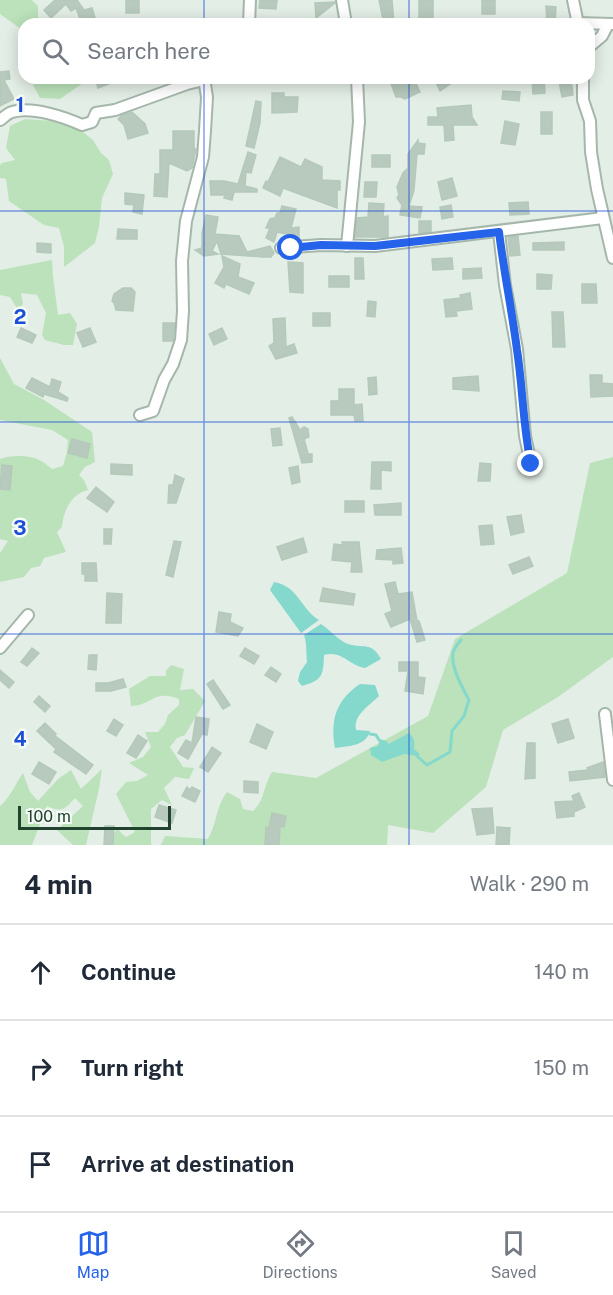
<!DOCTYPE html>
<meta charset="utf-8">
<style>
:root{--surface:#fff;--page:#f6f6f7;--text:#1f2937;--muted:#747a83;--line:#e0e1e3;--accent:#2563eb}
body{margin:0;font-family:"Public Sans",sans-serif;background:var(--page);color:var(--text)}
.scale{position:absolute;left:18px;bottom:15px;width:153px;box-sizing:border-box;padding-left:6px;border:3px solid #20422f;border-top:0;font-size:16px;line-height:21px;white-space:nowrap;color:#20422f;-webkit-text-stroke:4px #f4faf5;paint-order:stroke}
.stop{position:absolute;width:18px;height:18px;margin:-14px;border:4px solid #2563eb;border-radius:50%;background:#fff}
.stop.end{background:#2563eb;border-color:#fff;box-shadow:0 2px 6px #0008}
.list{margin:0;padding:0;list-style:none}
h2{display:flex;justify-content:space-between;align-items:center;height:78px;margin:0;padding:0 24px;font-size:26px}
h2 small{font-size:20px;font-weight:400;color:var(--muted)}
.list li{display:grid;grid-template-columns:39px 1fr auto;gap:18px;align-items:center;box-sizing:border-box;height:96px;padding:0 24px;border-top:2px solid var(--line)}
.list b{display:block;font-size:22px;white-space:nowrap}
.list em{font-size:20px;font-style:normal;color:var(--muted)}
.icon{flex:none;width:33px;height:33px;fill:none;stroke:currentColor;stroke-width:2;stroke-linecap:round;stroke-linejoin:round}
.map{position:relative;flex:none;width:613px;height:845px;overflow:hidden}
.search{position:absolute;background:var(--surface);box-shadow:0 3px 15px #0003;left:18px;right:18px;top:18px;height:66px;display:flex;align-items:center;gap:15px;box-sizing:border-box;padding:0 21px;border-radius:18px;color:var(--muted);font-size:22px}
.sheet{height:366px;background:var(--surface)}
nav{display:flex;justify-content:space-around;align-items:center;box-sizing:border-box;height:84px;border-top:2px solid var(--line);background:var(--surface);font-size:16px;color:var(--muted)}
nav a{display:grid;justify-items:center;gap:3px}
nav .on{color:var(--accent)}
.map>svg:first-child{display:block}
.green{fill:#bbe2ba}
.water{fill:#85d9cc}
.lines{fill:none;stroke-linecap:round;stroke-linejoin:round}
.stream{stroke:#85d9cc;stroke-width:3}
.building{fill:#b8cabd;stroke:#b4c9ba;stroke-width:1.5}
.minor-casing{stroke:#a5b7ab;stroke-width:14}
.minor{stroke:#fff;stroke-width:10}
.route{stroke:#2563eb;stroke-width:8}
.grid{fill:none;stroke:#1d4ed8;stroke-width:1.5;stroke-opacity:0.55}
.grid-label{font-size:20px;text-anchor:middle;font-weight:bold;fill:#1d4ed8;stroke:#f4faf5;stroke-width:5;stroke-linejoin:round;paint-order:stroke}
</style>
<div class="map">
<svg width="613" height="845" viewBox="0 0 613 845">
<rect width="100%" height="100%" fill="#e3eee6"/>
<!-- green -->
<g class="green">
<path d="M 0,0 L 32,0 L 38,6 L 38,24 L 24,24 L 24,31 L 0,14 Z"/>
<path d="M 35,78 L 89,78 L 89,79 L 60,99 L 40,98 L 33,85 Z"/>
<path d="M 25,119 L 52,121 L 79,129 L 93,140 L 101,153 L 109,160 L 113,174 L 102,198 L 99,227 L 95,243 L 64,267 L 64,247 L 59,228 L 44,225 L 9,201 L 6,179 L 0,178 L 0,165 L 2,163 L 15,160 L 6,148 L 10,126 Z"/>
<path d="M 52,260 L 53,276 L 58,315 L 70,313 L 77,324 L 73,345 L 64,345 L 45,340 L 42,335 L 46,313 L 37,295 L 21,293 L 23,304 L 18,310 L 10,297 L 0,295 L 0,270 Z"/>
<path d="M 0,358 L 14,384 L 44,400 L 92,432 L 95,462 L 85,467 L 79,475 L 84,480 L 88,490 C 72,493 63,511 62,527 L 57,532 L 66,552 L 44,558 L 40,566 L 31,568 L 24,577 L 0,582 L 0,553 L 8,541 L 0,539 L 0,459 C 10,455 30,455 39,460 C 44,462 48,466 52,469 L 63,466 L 67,452 L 68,440 L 52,430 L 0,420 Z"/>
<path d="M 613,457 L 613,657 L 558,697 L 503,730 L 486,787 L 433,833 L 388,825 L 387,845 L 161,845 L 165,836 L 208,839 C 217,823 216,806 227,792 L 240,799 L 243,809 L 253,811 C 265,800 263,786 272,772 L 316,778 L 428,716 L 455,639 L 567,573 L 590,463 Z"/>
<path d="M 171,665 L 184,669 L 180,690 L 193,689 L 205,701 L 185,735 L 177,738 L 170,747 L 183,767 L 194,768 L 189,779 L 175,777 L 164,788 L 172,805 L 162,800 L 151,809 L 151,845 L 114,845 L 111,839 L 117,829 L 126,837 L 135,832 L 116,794 L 126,782 L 137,781 L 148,775 L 129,763 L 143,757 L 151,747 L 145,732 L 158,732 L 165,724 L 168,715 L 179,705 L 179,699 C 153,689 152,706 131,706 L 129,689 L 150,676 L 166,676 L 166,671 Z"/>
<path d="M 102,769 L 99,789 L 86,845 L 73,845 L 57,830 L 83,806 L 75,798 C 65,809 62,813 47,806 L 32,845 L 0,845 L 0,806 C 10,798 15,784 23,773 L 30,792 L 38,801 L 58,779 L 71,770 L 81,789 Z"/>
</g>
<!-- water -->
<g class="water">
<path d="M 274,582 C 299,587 300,608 319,620 L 301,633 L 270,590 Z"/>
<path d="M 321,624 C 329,629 339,641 348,644 C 364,649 371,641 381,659 L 365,668 C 348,665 342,650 324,655 C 323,674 324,680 302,686 L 298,681 L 300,672 L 307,662 C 306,652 307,644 304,635 Z"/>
<path d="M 360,684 L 375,685 L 379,696 C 369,706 353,715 356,730 L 370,731 C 366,746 349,746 335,748 C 330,720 336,700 360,684 Z"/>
<path d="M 409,733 C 414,737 415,743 414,749 L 420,754 L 417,756 L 404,754 L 382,762 L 371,755 L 370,748 L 378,746 L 380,739 L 386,741 L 389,744 Z"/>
</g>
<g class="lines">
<!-- stream -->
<g class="stream">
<path d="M 370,734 L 376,735 L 379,740"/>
<path d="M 417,756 L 427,765 L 450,752 L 452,731 L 464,716 L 469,700 C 462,687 451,668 453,653 C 454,648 458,644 461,640"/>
</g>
</g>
<!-- building -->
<g class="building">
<path d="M 55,0 L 77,0 L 84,10 L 92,8 L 97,24 L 82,24 L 76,8 L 71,11 L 66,4 L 51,18 L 44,10 Z"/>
<rect x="126" y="0" width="13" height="13"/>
<path d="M 260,0 L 277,0 L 276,9 L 259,8 Z"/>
<path d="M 379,0 L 392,0 L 394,24 L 384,24 Z"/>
<path d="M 419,0 L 433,0 L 433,23 L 419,24 Z"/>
<rect x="482" y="0" width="13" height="14"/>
<path d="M 335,2 L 335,3 L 316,18 L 315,3 Z"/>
<path d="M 546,6 L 556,7 L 555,24 L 547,24 Z"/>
<path d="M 9,71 L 10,79 L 4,80 L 14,99 L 0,106 L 0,72 Z"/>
<path d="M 95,78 L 122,78 L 122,79 L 98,88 Z"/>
<path d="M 389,78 L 397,78 L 404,84 L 414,79 L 420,92 L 405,99 L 401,97 L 396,97 Z"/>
<path d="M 434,78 L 459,78 L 440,91 Z"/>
<path d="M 532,78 L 544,78 L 545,93 L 533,94 Z"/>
<path d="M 571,79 L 573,95 L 562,97 L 559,81 Z"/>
<path d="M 503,91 L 520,92 L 519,101 L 502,99 Z"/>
<path d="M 272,93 L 284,93 L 284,97 L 298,97 L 297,112 L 272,113 Z"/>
<path d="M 256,101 L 261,102 L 260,123 L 254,148 L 246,146 Z"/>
<path d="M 471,105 L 472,117 L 477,125 L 453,125 L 454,140 L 445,141 L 444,125 L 428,125 L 428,117 L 438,117 L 437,108 Z"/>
<path d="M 132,112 L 145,124 L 148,133 L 128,139 L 124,125 L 118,119 L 121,116 Z"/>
<rect x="541" y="112" width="11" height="22"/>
<path d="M 505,121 L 519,124 L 515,145 L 501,143 Z"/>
<path d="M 173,131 L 194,131 L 194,149 L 196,149 L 192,168 L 187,171 L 169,163 L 167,197 L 154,196 L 155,174 L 160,174 L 160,150 L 173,150 Z"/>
<path d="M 418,140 L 418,143 L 425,144 L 424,154 L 417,154 L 414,190 L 409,206 L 422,207 L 420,218 L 400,215 L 402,205 L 397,198 L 399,195 L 397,187 L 403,173 L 408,168 L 408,154 Z"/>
<path d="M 248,152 L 256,155 L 251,173 L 246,172 L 245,186 L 257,189 L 257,192 L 234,192 L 232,200 L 224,198 L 225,195 L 211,195 L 210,181 L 224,181 L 238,184 Z"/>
<rect x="372" y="155" width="18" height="12"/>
<path d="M 280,157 L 301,167 L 305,159 L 322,167 L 322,180 L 340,181 L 340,190 L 337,190 L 337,208 L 283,188 L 280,196 L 263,188 L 266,181 L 268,182 Z"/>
<path d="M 452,178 L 457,196 L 442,200 L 438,182 Z"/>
<path d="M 365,182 L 377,182 L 376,197 L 364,197 Z"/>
<path d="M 125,193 L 144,195 L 142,214 L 133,212 L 134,205 L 125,204 Z"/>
<path d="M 528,202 L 529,214 L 510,215 L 509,203 Z"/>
<path d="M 369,203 L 384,204 L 383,217 L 388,216 L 388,237 L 355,237 L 357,218 L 368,217 Z"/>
<path d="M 451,205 L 453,217 L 442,219 L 440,207 Z"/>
<path d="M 282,206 L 296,209 L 291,228 L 299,227 L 299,239 L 292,240 L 291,235 L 277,232 L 274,242 L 266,238 L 270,228 L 266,228 L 270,219 L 275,218 L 277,213 L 280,213 Z"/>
<path d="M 206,215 L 218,217 L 215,234 L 239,236 L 247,252 L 270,246 L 274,253 L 271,257 L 263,257 L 221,254 L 217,241 L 212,251 L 218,254 L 204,256 L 195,250 L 202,248 L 202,233 Z"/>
<path d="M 419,221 L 431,221 L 431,232 L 419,233 Z"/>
<path d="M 118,229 L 137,230 L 137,239 L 117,239 Z"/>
<path d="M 518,236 L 520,255 L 510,256 L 508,237 Z"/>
<path d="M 564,242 L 564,250 L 533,250 L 533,243 Z"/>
<path d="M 37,243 L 51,244 L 51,253 L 37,252 Z"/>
<path d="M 222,256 L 240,264 L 238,277 L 254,283 L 249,294 L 226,284 L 224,288 L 215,283 L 224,267 Z"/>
<path d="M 355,258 L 363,258 L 364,279 L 355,279 Z"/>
<path d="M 452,258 L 453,269 L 433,270 L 432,259 Z"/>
<path d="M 288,262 L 303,263 L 303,293 L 290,292 Z"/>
<path d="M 481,268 L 482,278 L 463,279 L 463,269 Z"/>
<path d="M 537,274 L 552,275 L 551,289 L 537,289 Z"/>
<rect x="329" y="276" width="20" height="11"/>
<path d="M 582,284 L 596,284 L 597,303 L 582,303 Z"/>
<path d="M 123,288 L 131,288 L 135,292 L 133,311 L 116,310 L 114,303 L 112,301 L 114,294 Z"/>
<path d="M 470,293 L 472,309 L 456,311 L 457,316 L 446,317 L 444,300 L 461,298 L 460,295 Z"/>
<path d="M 368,301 L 376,302 L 375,317 L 367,316 Z"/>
<path d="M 552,312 L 563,312 L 565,347 L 553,347 Z"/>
<rect x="313" y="313" width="17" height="13"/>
<path d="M 285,318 L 286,347 L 294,344 L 297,353 L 276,359 L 269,346 L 274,343 L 273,319 Z"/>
<path d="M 163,323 L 175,323 L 173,341 L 163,341 Z"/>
<path d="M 21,328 L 36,335 L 32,343 L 17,337 Z"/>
<path d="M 90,328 L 96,342 L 83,347 L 77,333 Z"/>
<path d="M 222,328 L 227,339 L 214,345 L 209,334 Z"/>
<path d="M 590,375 L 602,375 L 602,383 L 613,384 L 613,396 L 591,397 Z"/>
<path d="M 478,376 L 479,391 L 453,389 L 453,378 Z"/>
<path d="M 376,377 L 377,394 L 369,395 L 368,378 Z"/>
<path d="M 32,378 L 50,387 L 52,379 L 61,382 L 58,392 L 68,398 L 67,401 L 44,394 L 43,397 L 26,388 Z"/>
<path d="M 339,389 L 354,389 L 354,405 L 362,404 L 363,421 L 355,421 L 354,415 L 331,415 L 331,401 L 339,401 Z"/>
<path d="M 292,417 L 300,430 L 304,427 L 308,429 L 309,437 L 304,439 L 308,454 L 312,454 L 312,462 L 302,463 L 289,418 Z"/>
<path d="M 280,428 L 282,445 L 273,446 L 271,429 Z"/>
<path d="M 72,439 L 90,444 L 87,458 L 68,453 Z"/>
<path d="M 372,462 L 391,462 L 391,471 L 381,470 L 381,489 L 371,489 Z"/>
<path d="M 480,463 L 491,464 L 490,481 L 478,481 Z"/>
<path d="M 111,464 L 132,465 L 132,475 L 111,474 Z"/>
<path d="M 2,465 L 12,466 L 10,490 L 0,489 Z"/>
<path d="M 298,466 L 300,482 L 292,484 L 289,468 Z"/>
<path d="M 175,475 L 184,479 L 176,503 L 168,503 L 169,485 L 173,485 Z"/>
<path d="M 96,487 L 114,502 L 107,512 L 87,498 Z"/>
<rect x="345" y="501" width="19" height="11"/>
<path d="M 401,503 L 401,515 L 375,515 L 374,505 Z"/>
<path d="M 521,515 L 524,532 L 511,535 L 507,517 Z"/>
<path d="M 492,525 L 494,544 L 481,545 L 479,526 Z"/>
<path d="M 104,529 L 112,529 L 111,544 L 104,544 Z"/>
<path d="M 303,538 L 307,552 L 282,560 L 277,547 Z"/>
<path d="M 174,541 L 181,542 L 173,577 L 166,575 Z"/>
<path d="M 342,542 L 359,542 L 362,572 L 351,572 L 352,562 L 332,560 L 334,544 L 343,545 Z"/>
<path d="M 401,548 L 403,563 L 393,564 L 393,560 L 376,559 L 377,550 Z"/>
<path d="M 529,557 L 533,566 L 513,574 L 509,565 Z"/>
<path d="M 82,563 L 96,563 L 97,581 L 85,581 L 85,574 L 82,574 Z"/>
<path d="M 395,582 L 398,594 L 412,592 L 417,621 L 419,621 L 425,640 L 417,642 L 410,619 L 391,627 L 385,614 L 392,611 L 385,584 Z"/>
<path d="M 323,588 L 355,594 L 353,605 L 320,601 Z"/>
<path d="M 107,593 L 122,594 L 121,623 L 106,623 Z"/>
<path d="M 219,612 L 231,614 L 230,622 L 243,628 L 238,636 L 216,632 Z"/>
<path d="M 32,648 L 39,653 L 27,666 L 21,662 Z"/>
<path d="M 245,648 L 259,656 L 254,664 L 240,656 Z"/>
<path d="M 89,655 L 97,655 L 96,670 L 88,669 Z"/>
<path d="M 399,662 L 418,662 L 418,677 L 425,678 L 423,694 L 405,691 L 408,671 L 399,671 Z"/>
<path d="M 271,667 L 281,674 L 276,682 L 265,675 Z"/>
<path d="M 0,670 L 14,682 L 9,688 L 0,680 Z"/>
<path d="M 123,679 L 126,687 L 111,691 L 96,691 L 96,683 L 108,683 Z"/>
<path d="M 213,680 L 230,705 L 223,709 L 207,684 Z"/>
<path d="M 39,696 L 50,706 L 45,712 L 34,702 Z"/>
<path d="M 196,717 L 209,719 L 207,735 L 202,734 L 188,759 L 178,753 L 186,740 L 192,743 Z"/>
<path d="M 114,719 L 123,725 L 116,736 L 107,731 Z"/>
<path d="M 568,719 L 574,738 L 558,743 L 552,724 Z"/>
<path d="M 45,723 L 56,734 L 54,735 L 93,765 L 86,774 L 54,752 L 56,749 L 37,731 Z"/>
<path d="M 257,724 L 273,732 L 266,749 L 250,742 Z"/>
<path d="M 138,735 L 147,741 L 136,758 L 127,753 Z"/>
<path d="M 527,743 L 535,743 L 535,778 L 525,779 Z"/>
<path d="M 212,747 L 221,753 L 208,772 L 200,767 Z"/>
<path d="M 39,762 L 56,772 L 49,784 L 32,774 Z"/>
<path d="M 603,762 L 605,777 L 570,781 L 569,772 L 588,770 L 587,768 Z"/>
<path d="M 244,781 L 258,782 L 258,793 L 244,792 Z"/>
<path d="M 187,787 L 190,790 L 192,787 L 200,791 L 195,802 L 182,796 Z"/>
<path d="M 579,793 L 585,807 L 574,812 L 574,816 L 557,818 L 555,802 L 574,801 L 572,796 Z"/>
<path d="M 159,805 L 176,810 L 172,823 L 155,817 Z"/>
<path d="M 492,808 L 494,833 L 477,835 L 472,809 Z"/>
<path d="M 272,813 L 286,816 L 284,827 L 280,826 L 279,845 L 265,845 L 266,827 L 269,828 Z"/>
<path d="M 105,826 L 114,826 L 113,845 L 104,845 Z"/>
<path d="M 497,827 L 510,828 L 509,845 L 496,845 Z"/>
</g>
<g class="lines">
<defs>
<g id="minor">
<path d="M 342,0 L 346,24"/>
<path d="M 573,0 L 578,24"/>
<path d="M 578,23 L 613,24"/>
<path d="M 249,24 L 250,0"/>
<path d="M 589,47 L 602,36 L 608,24"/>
<path d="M 583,78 L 583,100 L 590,121 L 591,152 L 597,189 L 613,258"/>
<path d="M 0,120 C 3,118 8,113 12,112 C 32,106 64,117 82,125 L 92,122 L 96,113 L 115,110 L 187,84 L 204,80"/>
<path d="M 499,232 L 505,285 L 517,349 L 525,436 L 531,464"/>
<path d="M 347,246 L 359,122 L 357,78"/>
<path d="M 281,248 L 321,245 L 375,246 L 603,218"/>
<path d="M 140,415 L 153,411 L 164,380 L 173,364 L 181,340 L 183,311 L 182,261 L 186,221 L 203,157 L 205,131 L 207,97 L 204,78"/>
<path d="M 0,648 L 28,615"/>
<path d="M 605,714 L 613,780"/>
</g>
</defs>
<!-- minor casing -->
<use href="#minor" class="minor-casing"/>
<!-- minor -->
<use href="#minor" class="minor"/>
</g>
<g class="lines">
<!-- route -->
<path class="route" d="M 291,248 L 321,245 L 375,246 L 499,232 C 504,272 512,311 517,350 C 523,389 523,427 531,464"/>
</g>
<!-- grid -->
<path class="grid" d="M 204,0 L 204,24M 409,0 L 409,24M 204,78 L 204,845M 409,78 L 409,845M 0,211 L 613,211M 0,422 L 613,422M 0,634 L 613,634"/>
<g class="grid-label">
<text x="20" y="112">1</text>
<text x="20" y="324">2</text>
<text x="20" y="535">3</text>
<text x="20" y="746">4</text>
</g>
</svg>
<div class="scale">100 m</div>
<div class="stop" style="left:291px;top:248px"></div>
<div class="stop end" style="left:531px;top:464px"></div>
<div class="search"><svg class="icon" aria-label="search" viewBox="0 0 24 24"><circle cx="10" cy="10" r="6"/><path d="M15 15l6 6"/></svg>Search here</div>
</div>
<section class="sheet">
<h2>4 min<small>Walk · 290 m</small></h2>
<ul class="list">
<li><svg class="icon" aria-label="ahead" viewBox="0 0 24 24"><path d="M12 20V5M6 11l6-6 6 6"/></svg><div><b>Continue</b></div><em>140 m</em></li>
<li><svg class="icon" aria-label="right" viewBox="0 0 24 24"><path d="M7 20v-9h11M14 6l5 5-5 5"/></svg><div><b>Turn right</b></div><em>150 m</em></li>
<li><svg class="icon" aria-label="arrive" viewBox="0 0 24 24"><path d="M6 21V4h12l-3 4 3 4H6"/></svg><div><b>Arrive at destination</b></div></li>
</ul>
</section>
<nav>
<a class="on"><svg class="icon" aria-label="map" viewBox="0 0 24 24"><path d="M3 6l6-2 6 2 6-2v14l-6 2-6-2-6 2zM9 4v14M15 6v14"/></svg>Map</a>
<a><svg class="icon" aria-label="directions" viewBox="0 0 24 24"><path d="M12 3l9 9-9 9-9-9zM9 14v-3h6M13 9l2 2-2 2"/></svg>Directions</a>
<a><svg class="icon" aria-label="saved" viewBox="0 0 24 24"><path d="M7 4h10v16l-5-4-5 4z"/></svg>Saved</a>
</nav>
